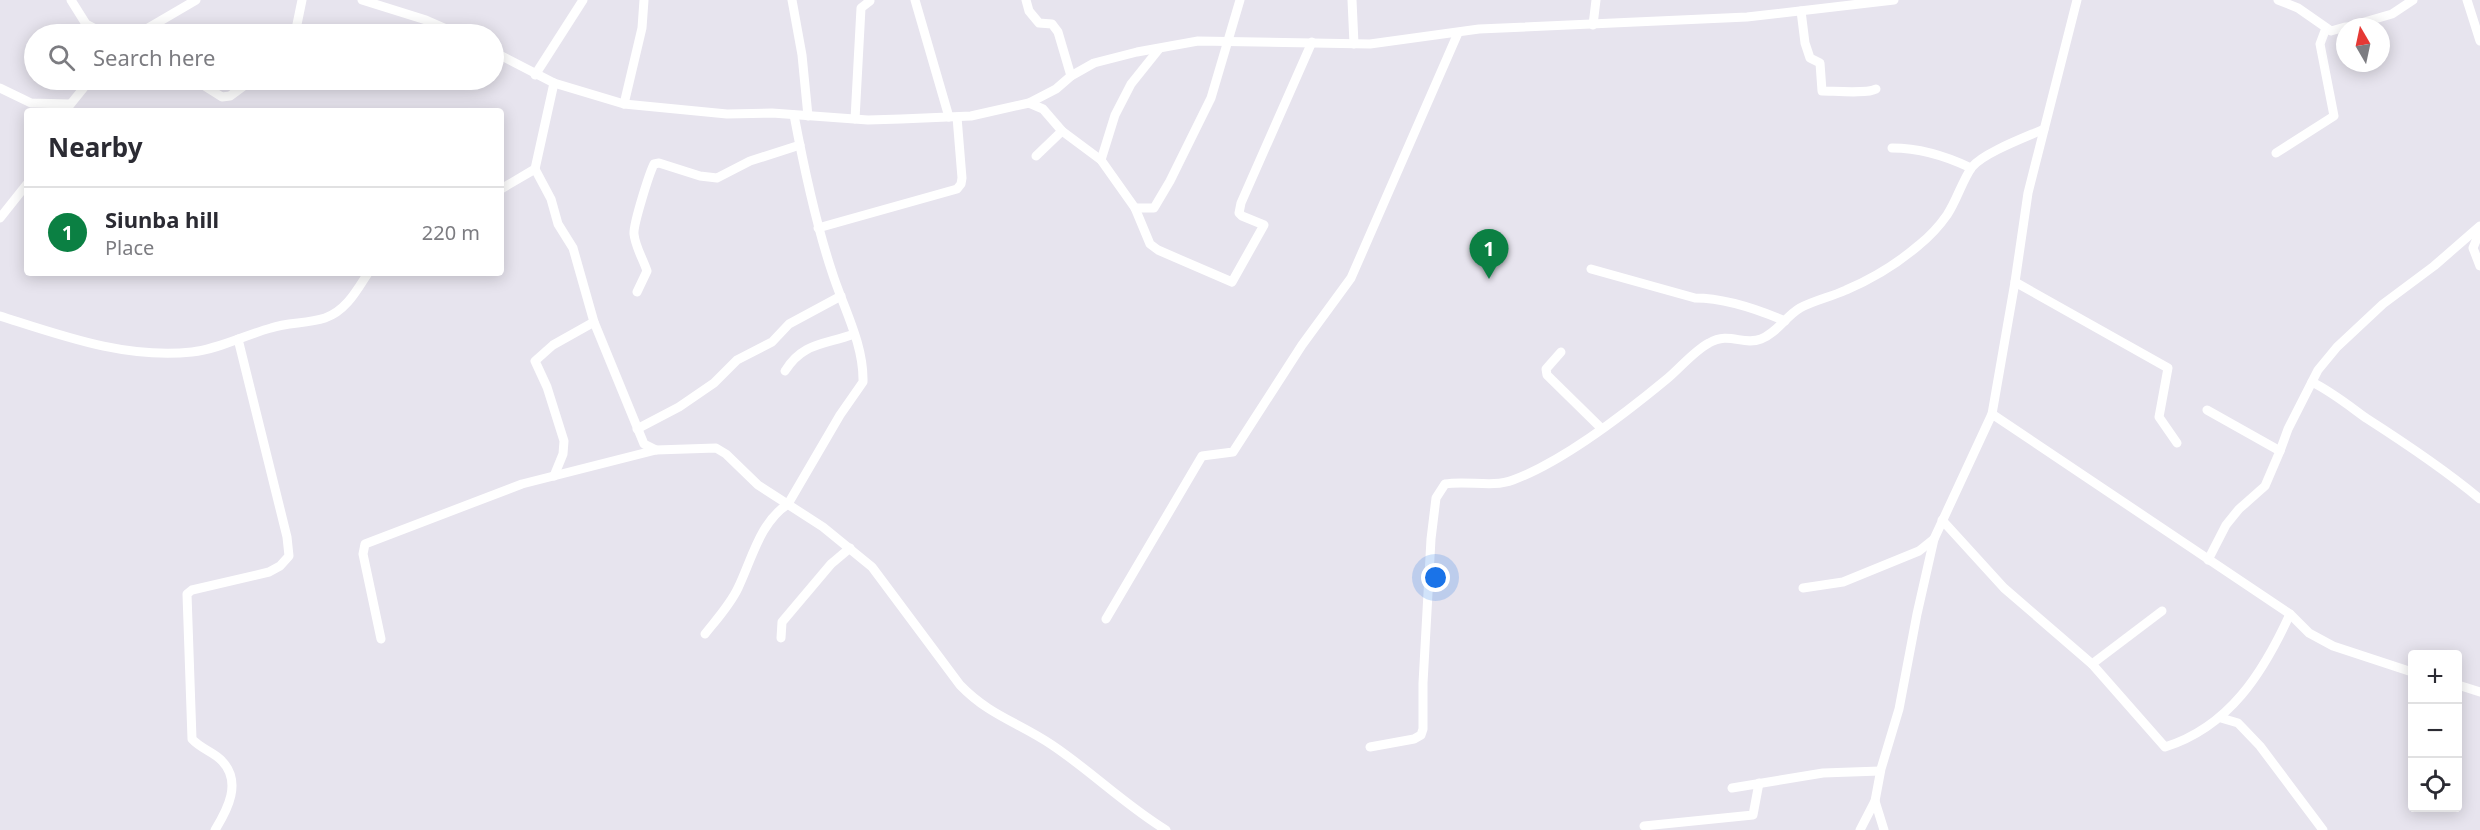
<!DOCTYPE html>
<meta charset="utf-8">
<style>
:root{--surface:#fff;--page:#f2f2f3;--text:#2b2b33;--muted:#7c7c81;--line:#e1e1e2;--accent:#0b8043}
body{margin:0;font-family:"Noto Sans",sans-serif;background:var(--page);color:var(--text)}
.controls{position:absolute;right:18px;bottom:18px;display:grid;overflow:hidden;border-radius:6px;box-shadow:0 3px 15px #0003}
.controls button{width:54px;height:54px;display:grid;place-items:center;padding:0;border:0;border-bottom:2px solid var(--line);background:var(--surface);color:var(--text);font:30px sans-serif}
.compass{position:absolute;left:2336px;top:18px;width:54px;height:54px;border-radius:50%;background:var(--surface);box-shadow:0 3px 15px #0003;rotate:351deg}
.you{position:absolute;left:1436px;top:578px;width:21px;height:21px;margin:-15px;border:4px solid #fff;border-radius:50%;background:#1a73e8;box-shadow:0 0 0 9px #1a73e833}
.badge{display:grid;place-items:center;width:39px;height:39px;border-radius:50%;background:var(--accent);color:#fff;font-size:20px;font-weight:700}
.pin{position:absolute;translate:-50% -50px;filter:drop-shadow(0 2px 3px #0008)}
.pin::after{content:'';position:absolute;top:32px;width:21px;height:18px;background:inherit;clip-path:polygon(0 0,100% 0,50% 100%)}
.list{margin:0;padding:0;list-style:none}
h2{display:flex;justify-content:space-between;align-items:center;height:78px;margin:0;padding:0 24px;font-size:26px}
h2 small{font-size:20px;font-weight:400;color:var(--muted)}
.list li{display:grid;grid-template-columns:39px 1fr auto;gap:18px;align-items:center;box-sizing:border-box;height:90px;padding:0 24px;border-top:2px solid var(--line)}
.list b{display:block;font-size:22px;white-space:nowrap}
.list p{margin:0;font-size:20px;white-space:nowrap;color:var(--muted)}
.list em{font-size:20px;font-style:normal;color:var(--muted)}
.icon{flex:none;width:33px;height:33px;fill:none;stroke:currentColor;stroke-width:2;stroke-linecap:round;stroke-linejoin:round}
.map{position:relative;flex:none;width:2480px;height:830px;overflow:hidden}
.search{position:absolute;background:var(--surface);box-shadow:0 3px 15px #0003;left:24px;top:24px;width:480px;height:66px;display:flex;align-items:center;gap:15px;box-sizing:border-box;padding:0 21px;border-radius:33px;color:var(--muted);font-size:22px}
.panel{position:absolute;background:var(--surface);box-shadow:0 3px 15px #0003;left:24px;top:108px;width:480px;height:168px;border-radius:6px}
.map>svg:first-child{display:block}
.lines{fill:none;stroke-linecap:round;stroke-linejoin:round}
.minor{stroke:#fff;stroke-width:9}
</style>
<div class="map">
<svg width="2480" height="830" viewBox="0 0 2480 830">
<rect width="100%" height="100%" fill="#e7e4ee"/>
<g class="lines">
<!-- minor -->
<g class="minor">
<path d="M 71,0 L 86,24 L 105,34"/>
<path d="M 362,0 L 426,20 L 458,34"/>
<path d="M 792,0 L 802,55 L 808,116"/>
<path d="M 915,0 L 949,117"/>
<path d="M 1026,0 L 1029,11 L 1039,23 L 1052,24 L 1058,32 L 1071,76"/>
<path d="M 1352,0 L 1354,44"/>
<path d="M 2278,0 L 2298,8 L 2331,31 L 2345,27"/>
<path d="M 2467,0 L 2480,41"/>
<path d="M 1801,11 L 1805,43 L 1810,58 L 1820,63 L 1822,91 C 1834,91 1867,94 1876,89"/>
<path d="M 1593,25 L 1596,0"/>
<path d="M 2347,27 L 2392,14 L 2413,0"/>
<path d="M 138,34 L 196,0"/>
<path d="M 295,34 L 302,0"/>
<path d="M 494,52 L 554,83 L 624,104 L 727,114 L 772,113 L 868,120 L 901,119 L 971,116 L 1029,103 L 1056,89 L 1071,76 L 1094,63 L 1137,52 L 1198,41 L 1370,44 L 1479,29 L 1747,17 L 1894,0"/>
<path d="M 535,75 L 583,0"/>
<path d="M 195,80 L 222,97 L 230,96 L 245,85 L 270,80"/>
<path d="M 0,88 L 31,103 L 70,104"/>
<path d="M 1029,103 L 1043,109 L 1062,131 L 1036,156"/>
<path d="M 624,104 L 642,28 L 644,0"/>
<path d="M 65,111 L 90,80"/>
<path d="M 855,119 L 861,8 L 870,1"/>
<path d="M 1062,131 L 1101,160 L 1135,208 L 1150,244 L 1158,250 L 1232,282 L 1264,225 L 1242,216 L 1239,213 L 1241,203 L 1312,42"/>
<path d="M 1892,148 C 1921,148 1946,156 1971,168"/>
<path d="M 2276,153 L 2334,116 L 2320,44 L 2326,28"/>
<path d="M 1101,160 L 1115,115 L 1131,84 L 1159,49"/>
<path d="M 535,169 L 551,199 L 558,224 L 573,248 L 594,322 L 644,444 L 656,450"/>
<path d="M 501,189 L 535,169 L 554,83"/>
<path d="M 1135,208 L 1154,208 L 1170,181 L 1211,98 L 1240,0"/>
<path d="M 0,218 L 27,184"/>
<path d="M 818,228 L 957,189 L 961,184 L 962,178 L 957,117"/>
<path d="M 2480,231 L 2473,248 L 2480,266"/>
<path d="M 1591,269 L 1695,298 C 1725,298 1757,309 1785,321"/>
<path d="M 2015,282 L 2168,368 L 2159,417 L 2177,443"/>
<path d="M 637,292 L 647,271 C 643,259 635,246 634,234 C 633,225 649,174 654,164 L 659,163 L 700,176 L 717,178 L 750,161 L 800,145"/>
<path d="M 0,316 C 63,336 125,359 192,352 C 219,349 245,335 271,328 C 288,322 307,324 325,318 C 346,311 357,290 368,273"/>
<path d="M 1561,352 L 1546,369 L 1547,375 L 1601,428"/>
<path d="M 785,371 C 803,342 825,345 854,334"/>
<path d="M 2312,382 C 2332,392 2348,405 2366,418 C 2405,443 2444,469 2480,499"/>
<path d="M 2207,410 L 2280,451 L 2265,486 L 2239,509 L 2226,525 L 2208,560"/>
<path d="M 1992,414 L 2290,614 L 2309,633 L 2333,646 L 2412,672"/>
<path d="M 637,429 L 679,407 L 714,383 L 737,360 L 772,342 L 789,324 L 841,296"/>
<path d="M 2280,451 L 2288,429 L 2318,370 L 2337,347 L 2383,304 L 2434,266 L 2480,226"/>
<path d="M 554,476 L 563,454 L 564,441 L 547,387 L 535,361 L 553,345 L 594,322"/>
<path d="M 1942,520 L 2004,588 L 2092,664 L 2165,747 C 2229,727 2263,673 2290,614"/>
<path d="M 1803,588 L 1843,582 L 1919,551 L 1934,539"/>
<path d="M 1106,619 L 1202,456 L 1233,452 L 1302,345 L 1351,278 L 1458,33"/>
<path d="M 705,634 C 716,620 730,605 738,588 C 752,559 760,522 788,504 L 840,415 L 863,382 C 864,344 843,307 832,272 C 815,221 804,168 794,115"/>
<path d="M 781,638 L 782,622 L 831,564 L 850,548"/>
<path d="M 381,639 L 363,554 L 365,544 L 522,484 L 656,450 L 716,448 L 726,454 L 758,485 L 823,527 L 872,567 L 960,685 C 990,716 1018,722 1052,745 C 1091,771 1125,805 1166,830"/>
<path d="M 2092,664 L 2162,611"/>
<path d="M 2458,685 L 2480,692"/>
<path d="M 2221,718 L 2238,723 L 2260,746 L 2323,830"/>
<path d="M 1370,747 L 1414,739 L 1421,735 L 1423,729 L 1423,683 L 1431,539 L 1436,498 L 1445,484 C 1467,480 1492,488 1513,480 C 1562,462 1627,412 1668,378 C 1681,367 1694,351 1709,343 C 1729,331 1743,346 1761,339 C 1777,333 1786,316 1800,308 C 1815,300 1831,297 1846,290 C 1872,279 1898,263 1919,245 C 1929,237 1940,225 1947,215 C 1957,200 1962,181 1972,167 C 1983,153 2026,137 2044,129"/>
<path d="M 1732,788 L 1823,773 L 1880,771"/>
<path d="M 1875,801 L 1884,830"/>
<path d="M 1644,826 L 1753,815 L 1759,783"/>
<path d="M 215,830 C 228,809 242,782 222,761 C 214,752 201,749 192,739 L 187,594 L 192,590 L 269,572 L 280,566 L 289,556 L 287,537 L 238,339"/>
<path d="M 1860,830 L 1875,801 L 1881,769 L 1899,709 L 1917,614 L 1934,539 L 1992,414 L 2015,282 L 2028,193 L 2077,0"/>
</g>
</g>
</svg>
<div class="controls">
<button>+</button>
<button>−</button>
<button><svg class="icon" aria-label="locate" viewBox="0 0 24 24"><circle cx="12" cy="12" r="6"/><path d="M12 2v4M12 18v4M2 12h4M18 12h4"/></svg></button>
</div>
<svg class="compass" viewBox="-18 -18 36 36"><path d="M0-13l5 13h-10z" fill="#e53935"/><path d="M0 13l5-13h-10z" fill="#7c7c81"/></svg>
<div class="you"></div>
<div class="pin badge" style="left:1489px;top:279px">1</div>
<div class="search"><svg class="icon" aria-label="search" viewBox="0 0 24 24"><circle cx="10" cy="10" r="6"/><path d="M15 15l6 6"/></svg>Search here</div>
<section class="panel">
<h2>Nearby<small></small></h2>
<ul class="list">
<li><span class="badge">1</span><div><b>Siunba hill</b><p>Place</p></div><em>220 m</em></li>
</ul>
</section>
</div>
